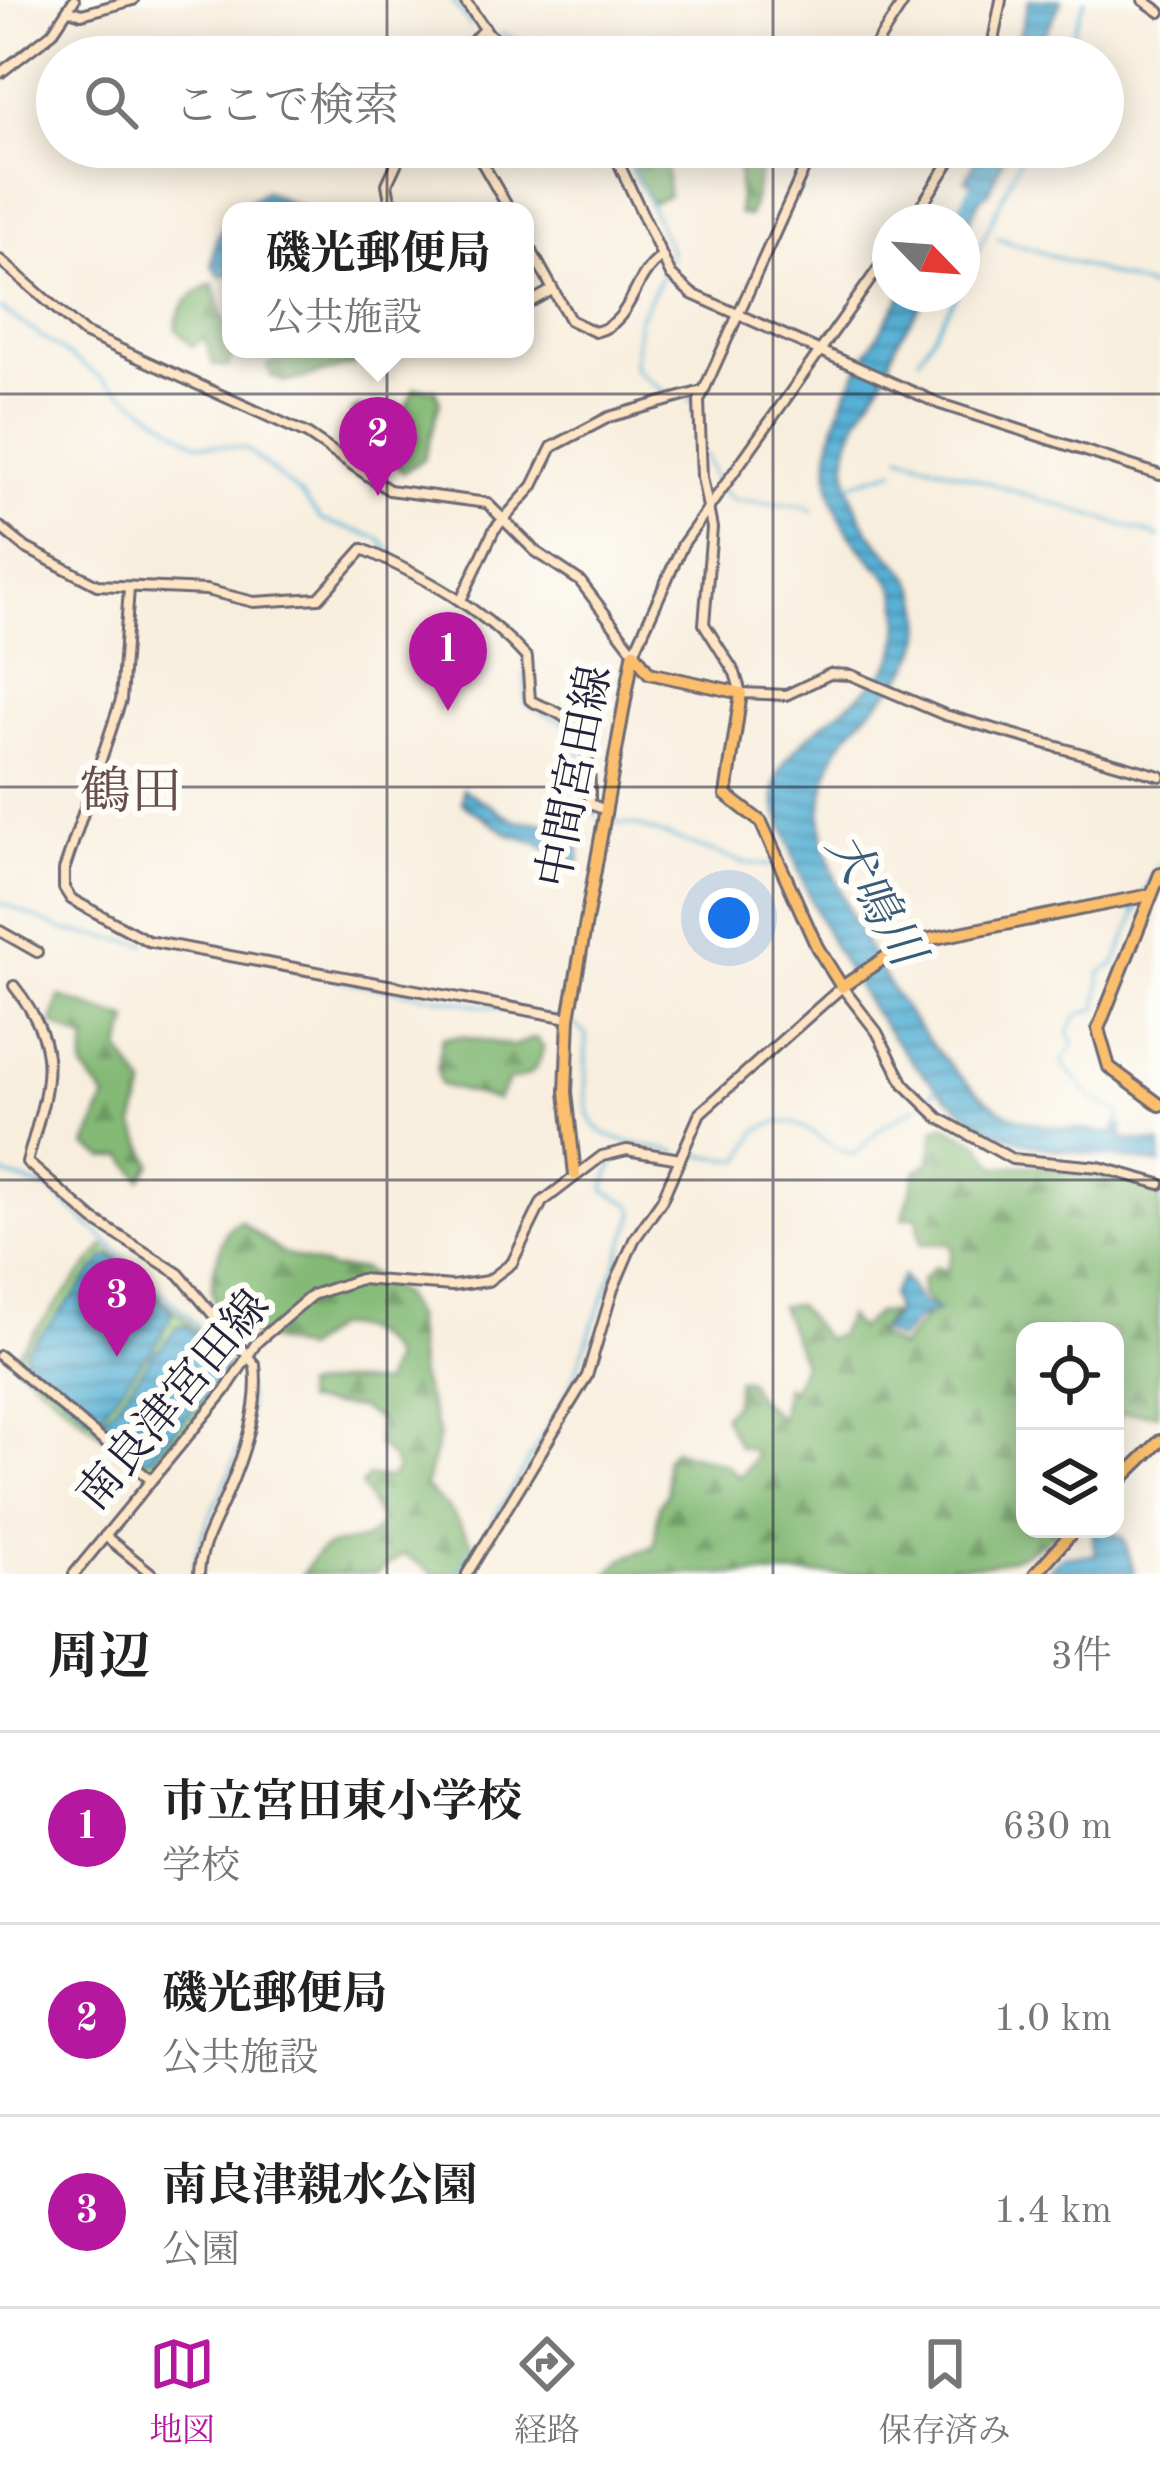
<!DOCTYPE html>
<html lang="ja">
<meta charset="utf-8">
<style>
:root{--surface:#fff;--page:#f2f2f2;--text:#222;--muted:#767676;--line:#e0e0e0;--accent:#b5179e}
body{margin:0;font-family:"Old Standard TT","Noto Serif JP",serif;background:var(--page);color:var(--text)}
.controls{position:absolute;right:36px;bottom:36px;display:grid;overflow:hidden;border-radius:24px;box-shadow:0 6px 30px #0003}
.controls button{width:108px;height:108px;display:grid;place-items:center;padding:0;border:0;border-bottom:3px solid var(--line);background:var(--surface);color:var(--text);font:60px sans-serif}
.compass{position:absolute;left:872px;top:204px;width:108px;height:108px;border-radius:50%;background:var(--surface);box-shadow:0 6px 30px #0003;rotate:115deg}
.you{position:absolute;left:729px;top:918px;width:42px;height:42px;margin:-30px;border:9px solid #fff;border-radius:50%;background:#1a73e8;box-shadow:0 0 0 18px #1a73e833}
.badge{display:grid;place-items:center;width:78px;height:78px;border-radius:50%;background:var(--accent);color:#fff;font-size:39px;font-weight:700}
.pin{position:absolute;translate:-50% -99px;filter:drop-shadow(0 3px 6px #0008)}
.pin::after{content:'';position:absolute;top:63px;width:42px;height:36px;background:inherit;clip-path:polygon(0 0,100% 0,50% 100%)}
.popup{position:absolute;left:222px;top:202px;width:312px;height:156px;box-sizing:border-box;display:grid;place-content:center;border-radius:24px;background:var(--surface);filter:drop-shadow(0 3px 9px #0005);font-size:39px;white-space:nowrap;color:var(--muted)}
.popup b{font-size:45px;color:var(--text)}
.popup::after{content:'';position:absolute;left:50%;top:100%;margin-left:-24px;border:24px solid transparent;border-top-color:var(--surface)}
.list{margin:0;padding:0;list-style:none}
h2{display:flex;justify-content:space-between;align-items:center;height:156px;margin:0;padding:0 48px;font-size:51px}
h2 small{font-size:39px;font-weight:400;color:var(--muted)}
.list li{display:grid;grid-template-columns:78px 1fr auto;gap:36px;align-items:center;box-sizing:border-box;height:192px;padding:0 48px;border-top:3px solid var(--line)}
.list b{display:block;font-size:45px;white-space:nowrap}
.list p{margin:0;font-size:39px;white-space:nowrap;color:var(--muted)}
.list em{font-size:39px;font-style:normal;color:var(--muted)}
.icon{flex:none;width:66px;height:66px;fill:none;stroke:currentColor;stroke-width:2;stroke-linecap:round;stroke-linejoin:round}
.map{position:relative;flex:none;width:1160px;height:1574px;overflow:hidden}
.search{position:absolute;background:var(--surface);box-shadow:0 6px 30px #0003;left:36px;right:36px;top:36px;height:132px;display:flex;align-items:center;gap:30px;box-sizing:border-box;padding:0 42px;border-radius:66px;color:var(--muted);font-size:45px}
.sheet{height:732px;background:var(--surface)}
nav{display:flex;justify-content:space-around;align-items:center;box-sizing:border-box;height:168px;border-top:3px solid var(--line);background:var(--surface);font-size:33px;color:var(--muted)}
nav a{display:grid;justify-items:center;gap:6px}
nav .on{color:var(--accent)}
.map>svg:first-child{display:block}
.forest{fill:url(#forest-firs);stroke:#536e58;stroke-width:3}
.park{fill:url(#park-dots);stroke:#647e62;stroke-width:3}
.water{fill:url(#water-rules);stroke:#3c6a88;stroke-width:3}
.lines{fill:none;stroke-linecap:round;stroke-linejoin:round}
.stream{stroke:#57b1d5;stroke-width:3}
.river{stroke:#57b1d5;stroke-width:8}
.secondary-casing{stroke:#6d6974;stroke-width:14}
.primary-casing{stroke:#6d6974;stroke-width:16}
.secondary{stroke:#fde5c5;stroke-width:8}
.primary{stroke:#fabe6d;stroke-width:10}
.grid{fill:none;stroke:#22223b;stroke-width:3;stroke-opacity:0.55}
.labels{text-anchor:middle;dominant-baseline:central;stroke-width:12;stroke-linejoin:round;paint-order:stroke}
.street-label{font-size:45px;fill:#22223b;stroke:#fdfcf7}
.water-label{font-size:48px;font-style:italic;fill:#375b79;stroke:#fdfcf7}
.quarter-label{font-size:51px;fill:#684d50;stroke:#fdfcf7}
</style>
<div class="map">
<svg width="1160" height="1574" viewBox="0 0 1160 1574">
<defs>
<pattern id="forest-firs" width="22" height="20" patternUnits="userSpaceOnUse" patternTransform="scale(3)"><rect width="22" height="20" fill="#84ba76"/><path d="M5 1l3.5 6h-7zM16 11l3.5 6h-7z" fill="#6c9762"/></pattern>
<pattern id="park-dots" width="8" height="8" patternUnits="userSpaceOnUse" patternTransform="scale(3)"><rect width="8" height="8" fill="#a6da8a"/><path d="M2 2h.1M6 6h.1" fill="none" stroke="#8fbb78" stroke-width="1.8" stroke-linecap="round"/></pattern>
<pattern id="water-rules" width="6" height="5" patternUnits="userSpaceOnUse" patternTransform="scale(3)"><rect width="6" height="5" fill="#57b1d5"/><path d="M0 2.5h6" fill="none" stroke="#4890ae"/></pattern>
</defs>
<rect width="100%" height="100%" fill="#fdfcf7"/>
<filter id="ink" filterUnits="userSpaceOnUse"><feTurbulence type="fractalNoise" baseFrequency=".00833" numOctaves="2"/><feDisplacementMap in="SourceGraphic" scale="24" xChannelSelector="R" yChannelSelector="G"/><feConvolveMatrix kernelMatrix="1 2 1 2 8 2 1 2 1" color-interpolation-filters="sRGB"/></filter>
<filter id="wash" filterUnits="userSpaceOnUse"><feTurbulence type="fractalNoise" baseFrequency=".004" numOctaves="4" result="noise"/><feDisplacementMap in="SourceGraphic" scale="48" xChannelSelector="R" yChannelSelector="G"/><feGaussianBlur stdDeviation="2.7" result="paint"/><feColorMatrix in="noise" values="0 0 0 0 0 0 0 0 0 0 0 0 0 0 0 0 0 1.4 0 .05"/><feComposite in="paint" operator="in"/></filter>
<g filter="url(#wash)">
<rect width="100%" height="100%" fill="#f8eedd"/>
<!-- forest -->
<g class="forest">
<path d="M 618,147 L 769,147 L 769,148 C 757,167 758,193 749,216 L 739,214 L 739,153 L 666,163 L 668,196 L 651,203 Z"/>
<path d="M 213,284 L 233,350 L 228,367 L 213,365 L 205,337 L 192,346 L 176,329 C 175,309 194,290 213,284 Z"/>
<path d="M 304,349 L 363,349 L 367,354 L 355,364 L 285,383 L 271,376 L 267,365 Z"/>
<path d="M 415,388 L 435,390 L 440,402 L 424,458 L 403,473 L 389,453 L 388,428 L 359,425 L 352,412 L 359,407 L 383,418 L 402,415 Z"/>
<path d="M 60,997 L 129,1020 L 120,1051 L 145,1087 L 134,1125 L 152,1164 L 141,1179 L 124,1156 L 105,1158 L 86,1146 L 106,1098 L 83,1069 L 86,1041 L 52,1023 Z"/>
<path d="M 462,1036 L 513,1046 L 536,1038 L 543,1047 C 539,1069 532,1078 509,1080 L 497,1100 L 441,1085 L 437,1070 L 442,1038 Z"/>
<path d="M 944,1125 L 979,1143 L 996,1167 C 1050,1163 1113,1168 1160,1197 L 1157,1414 L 1121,1413 L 1115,1433 L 1115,1331 L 1025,1331 L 1025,1529 L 1058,1529 C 1030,1558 991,1569 952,1565 L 945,1574 L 607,1574 L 624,1558 L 654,1546 L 659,1505 L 668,1492 L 665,1460 L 673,1450 L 725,1464 L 740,1477 L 755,1457 L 753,1450 L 739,1447 L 723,1416 L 734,1403 L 737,1380 L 747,1380 L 758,1399 L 781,1419 L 785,1386 L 792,1391 L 803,1363 L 780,1306 L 797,1305 L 825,1339 L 838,1335 L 847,1316 L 858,1329 L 876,1313 L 893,1313 L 876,1334 L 900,1348 L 934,1306 L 922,1296 L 921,1280 L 936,1266 L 946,1272 L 953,1249 L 948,1243 L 921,1244 L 917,1216 L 903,1218 L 916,1172 L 929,1163 L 935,1129 Z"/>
<path d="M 240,1221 L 281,1253 L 333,1269 L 362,1269 L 402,1295 L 414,1317 L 420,1377 L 439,1435 L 425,1487 L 450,1510 L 474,1546 L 466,1574 L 434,1574 L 404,1554 L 376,1574 L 302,1574 C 310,1564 317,1550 330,1546 C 353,1539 367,1547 381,1522 L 361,1486 L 368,1476 L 390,1478 L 397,1470 L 393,1459 L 378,1445 L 378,1419 L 358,1408 L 304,1402 L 302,1388 L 341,1381 L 383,1384 L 392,1359 C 382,1338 355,1323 333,1327 L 303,1350 C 250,1334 195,1326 217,1259 C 222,1243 223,1227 240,1221 Z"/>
</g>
<!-- park -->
<path class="park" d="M 104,1246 L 195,1329 L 233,1374 L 157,1466 L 141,1467 L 18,1366 L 15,1356 Z"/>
<!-- water -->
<g class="water">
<path d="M 1029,0 L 1062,0 L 1043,37 L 1031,46 L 1031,57 L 1022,57 L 1019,36 Z"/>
<path d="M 982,147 L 1007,147 L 989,193 L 981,197 L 962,237 L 958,222 L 973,183 L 966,180 Z"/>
<path d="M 265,191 L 309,211 L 235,211 Z"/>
<path d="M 231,216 L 231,274 L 221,276 L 212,265 L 216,240 Z"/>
<path d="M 903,294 L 929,294 C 918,311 902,329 895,347 C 889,361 886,377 877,389 C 841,438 835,475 868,529 C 888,561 921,570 923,618 C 926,684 850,710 832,761 C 823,785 818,815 824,841 C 844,926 928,1064 1000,1109 C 1035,1131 1075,1127 1114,1134 L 1117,1124 L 1122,1126 L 1122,1139 L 1160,1143 L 1160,1165 C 1104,1151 1045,1157 992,1129 C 902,1080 819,937 791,848 C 784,825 769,803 777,778 C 792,729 892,691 898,644 C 906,573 887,585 851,536 C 793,455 861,363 903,294 Z"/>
<path d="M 463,789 L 516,821 L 544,823 L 578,839 L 580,870 L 536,842 L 510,835 L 462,803 Z"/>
<path d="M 114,1257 L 173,1312 L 153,1350 L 157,1352 L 179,1326 L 187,1326 L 227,1372 L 152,1458 L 143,1459 L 99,1426 L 98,1419 L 112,1410 L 153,1355 L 148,1353 L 102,1412 L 90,1418 L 26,1362 L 25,1350 C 56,1320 78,1289 104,1258 Z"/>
<path d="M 903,1276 L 920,1302 L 939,1310 L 918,1318 L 899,1340 L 880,1331 L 896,1314 L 891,1295 Z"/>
<path d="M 1092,1529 L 1108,1529 L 1124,1539 L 1135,1574 L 1043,1574 L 1063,1556 L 1095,1555 Z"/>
</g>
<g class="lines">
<!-- stream -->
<g class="stream">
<path d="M 451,0 L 470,25"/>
<path d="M 502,34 L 567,57"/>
<path d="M 1064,57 L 1085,0"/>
<path d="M 624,147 L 671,252 L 670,261"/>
<path d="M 997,238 L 1160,291"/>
<path d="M 665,269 L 639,319 L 634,368 L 667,394 L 681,394"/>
<path d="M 962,286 L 1025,147"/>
<path d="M 0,308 L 197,444 L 245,448 L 302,496 L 321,520 L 379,538 L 398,560 L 459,593"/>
<path d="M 919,358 L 957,294"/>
<path d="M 689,400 L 695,400 L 698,449"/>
<path d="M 705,455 L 717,486 L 733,500 L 805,506 L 813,511"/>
<path d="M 901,455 L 1160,537"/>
<path d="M 847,485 L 895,470"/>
<path d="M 468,597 L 519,636 L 524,651"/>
<path d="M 525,672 L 526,704 L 565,723 L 585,764"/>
<path d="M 586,790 L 583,803 L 597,816"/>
<path d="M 610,822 L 636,825 L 745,863 L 775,866"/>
<path d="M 1144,894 L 1160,863"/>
<path d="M 0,902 L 63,930 L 146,944"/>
<path d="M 339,980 L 561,1020"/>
<path d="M 574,1024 L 586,1035 C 585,1134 577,1134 677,1152"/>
<path d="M 923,1101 L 938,1087"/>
<path d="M 1117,1128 L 1121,1113 L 1091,1098 L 1062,1062 L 1074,1044 L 1068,1031 L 1079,1014 L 1097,1009 L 1101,972 L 1115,964 L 1138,908 L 1131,911 L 1140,902"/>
<path d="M 687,1154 L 742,1160 L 757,1131 C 801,1103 822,1151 855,1154 L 882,1127 L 918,1106"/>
<path d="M 0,1173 L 51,1190 L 191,1319 L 235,1368"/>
<path d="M 194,1574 C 194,1518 272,1430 241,1376"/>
<path d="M 454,1574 L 488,1530 L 567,1394 L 635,1214 L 632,1205 L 604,1190 L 615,1157"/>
</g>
<!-- river -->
<path class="river" d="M 955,222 L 973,187"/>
</g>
</g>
<g filter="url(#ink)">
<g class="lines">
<defs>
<g id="secondary">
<path d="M 464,0 L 489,34 L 519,57"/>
<path d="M 1143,0 L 1160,12"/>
<path d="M 69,10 L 82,14 L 133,0"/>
<path d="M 458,57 L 485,28"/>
<path d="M 868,57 L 905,0"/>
<path d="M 990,57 L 1001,0"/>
<path d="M 0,73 L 52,33 L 74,0"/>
<path d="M 473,147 L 510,211"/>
<path d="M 611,147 L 671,275 L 692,294 L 940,404 L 1160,475"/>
<path d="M 814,147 L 699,401 L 702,477 L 712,528 L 704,624 L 735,673 L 741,693 L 786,695 L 830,674 L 851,675 L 945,715 L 1160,776"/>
<path d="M 392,211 L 387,184 L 404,147"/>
<path d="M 911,222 L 959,147"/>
<path d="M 525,239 L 570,320 L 595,332 C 634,323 631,276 662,257"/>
<path d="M 0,260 L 84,333 L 307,434 L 389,490 L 487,503 L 535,551 L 580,581 L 634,652"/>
<path d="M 525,305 L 552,290"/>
<path d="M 0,527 L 26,548 L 97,585 L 206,590 L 254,602 L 319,598 L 363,549 C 426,578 480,606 527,658 L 530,700 C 539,706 548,707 558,713 C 592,731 590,773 590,804 L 603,809"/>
<path d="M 129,588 L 121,700 L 64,870 L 64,888 L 71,899 L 148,941 L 569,1018"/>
<path d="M 462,598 L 494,530 L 533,486 L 552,447 L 609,417 L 702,391"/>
<path d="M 635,650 L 683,544 L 890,252"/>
<path d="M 0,931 L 37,952"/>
<path d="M 14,986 C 66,1051 47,1088 27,1162 L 94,1220 L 179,1274 L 255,1365 C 260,1407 244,1455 227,1494 C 216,1520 200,1545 199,1574"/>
<path d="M 0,1356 L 151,1480"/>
<path d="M 105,1536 L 152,1574"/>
<path d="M 74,1574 L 225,1391 L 257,1342 L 312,1295 L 360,1279 L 452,1286 L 488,1281 L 512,1263 L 542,1202 L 602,1156 L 627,1150 L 680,1159"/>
<path d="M 467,1574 L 587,1376 L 613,1289 L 634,1240 L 662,1200 L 700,1113 L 842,987 L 877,1032 L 904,1084 L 939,1118 L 1012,1159 L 1099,1167 L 1160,1184"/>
</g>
<g id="primary">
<path d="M 634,652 L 649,673 L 741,693 L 726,795 L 761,822 L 817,947 L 842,987 L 893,952 L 920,941 L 1150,895"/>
<path d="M 1160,874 L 1098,1029 L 1109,1067 L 1160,1105"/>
<path d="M 575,1175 L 566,1092 L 569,1018 L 633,655"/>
<path d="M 1115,1485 L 1160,1441"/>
<path d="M 1035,1574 L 1075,1529"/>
</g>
</defs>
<!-- secondary casing -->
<use href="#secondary" class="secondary-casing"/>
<!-- primary casing -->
<use href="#primary" class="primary-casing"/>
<!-- secondary -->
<use href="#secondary" class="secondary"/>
<!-- primary -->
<use href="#primary" class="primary"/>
</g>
</g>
<!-- grid -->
<path class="grid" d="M 387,0 L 387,57M 773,0 L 773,57M 387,147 L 387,1574M 773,147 L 773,1574M 0,394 L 1160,394M 0,787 L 1160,787M 0,1180 L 1160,1180"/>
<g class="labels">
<!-- street labels -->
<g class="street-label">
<text transform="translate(577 777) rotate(-79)">中間宮田線</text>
<text transform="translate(175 1402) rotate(-50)">南良津宮田線</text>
</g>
<!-- water labels -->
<g class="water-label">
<text transform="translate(873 900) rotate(60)">犬鳴川</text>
</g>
<!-- quarter labels -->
<g class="quarter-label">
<text x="131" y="794">鶴田</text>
</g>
</g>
</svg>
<div class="controls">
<button><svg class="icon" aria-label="locate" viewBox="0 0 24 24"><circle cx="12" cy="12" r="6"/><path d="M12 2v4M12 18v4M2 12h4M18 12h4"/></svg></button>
<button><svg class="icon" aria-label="layers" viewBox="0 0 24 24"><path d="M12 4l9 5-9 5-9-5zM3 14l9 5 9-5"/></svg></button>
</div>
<svg class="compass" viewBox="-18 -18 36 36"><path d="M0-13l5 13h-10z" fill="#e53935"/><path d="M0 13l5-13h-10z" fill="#767676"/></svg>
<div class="you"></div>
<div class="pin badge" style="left:448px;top:711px">1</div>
<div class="pin badge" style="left:378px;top:496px">2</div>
<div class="popup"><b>磯光郵便局</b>公共施設</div>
<div class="pin badge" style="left:117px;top:1357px">3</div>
<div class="search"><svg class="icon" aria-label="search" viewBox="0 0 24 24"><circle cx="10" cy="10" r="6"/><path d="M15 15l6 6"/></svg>ここで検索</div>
</div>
<section class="sheet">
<h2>周辺<small>3件</small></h2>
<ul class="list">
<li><span class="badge">1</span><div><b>市立宮田東小学校</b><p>学校</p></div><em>630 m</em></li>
<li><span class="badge">2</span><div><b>磯光郵便局</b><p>公共施設</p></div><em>1.0 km</em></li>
<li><span class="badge">3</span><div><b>南良津親水公園</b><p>公園</p></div><em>1.4 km</em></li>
</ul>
</section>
<nav>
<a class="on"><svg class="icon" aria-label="map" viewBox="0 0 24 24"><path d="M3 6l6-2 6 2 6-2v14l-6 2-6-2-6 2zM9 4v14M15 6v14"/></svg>地図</a>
<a><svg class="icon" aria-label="directions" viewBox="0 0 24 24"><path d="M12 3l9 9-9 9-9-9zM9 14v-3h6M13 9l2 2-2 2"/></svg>経路</a>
<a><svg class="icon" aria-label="saved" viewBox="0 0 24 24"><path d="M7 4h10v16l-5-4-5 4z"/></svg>保存済み</a>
</nav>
